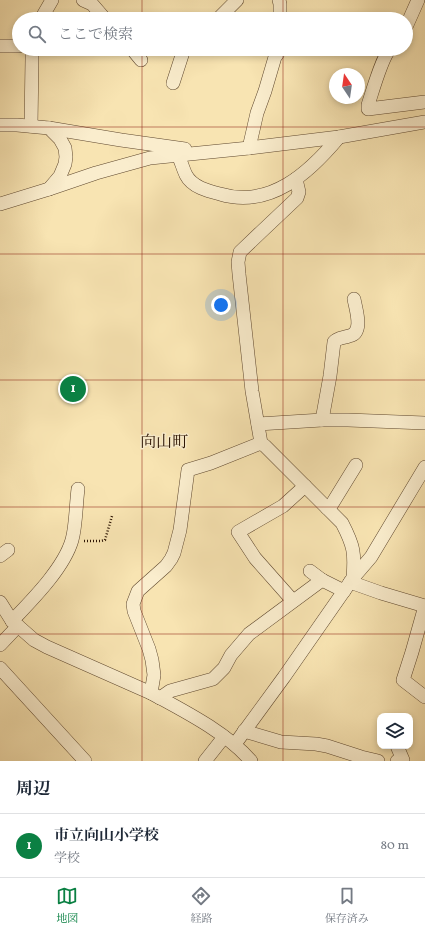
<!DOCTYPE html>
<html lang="ja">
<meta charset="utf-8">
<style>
:root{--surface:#fff;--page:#f6f6f7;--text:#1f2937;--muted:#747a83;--line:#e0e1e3;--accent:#0b8043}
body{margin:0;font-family:Vollkorn,"Noto Serif JP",serif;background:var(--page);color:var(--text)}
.controls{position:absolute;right:12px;bottom:12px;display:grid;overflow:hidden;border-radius:8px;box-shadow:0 2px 6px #0003}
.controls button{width:36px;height:36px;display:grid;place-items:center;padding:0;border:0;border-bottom:1px solid var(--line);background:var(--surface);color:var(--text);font:20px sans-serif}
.compass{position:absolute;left:329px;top:68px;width:36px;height:36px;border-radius:50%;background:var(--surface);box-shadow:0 2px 6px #0003;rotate:347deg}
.you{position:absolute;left:221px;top:305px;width:14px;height:14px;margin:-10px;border:3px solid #fff;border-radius:50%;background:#1a73e8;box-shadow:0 0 0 6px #1a73e833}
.badge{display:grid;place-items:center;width:26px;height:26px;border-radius:50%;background:var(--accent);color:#fff;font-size:13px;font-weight:700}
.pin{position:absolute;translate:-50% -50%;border:2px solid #fff;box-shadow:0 1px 4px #0006}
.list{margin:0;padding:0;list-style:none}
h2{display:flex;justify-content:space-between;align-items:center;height:52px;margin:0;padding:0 16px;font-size:17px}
h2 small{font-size:13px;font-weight:400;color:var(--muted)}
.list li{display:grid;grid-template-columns:26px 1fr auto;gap:12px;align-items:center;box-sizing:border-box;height:64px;padding:0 16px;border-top:1px solid var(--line)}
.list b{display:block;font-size:15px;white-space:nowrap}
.list p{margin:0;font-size:13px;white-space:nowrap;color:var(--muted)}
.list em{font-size:13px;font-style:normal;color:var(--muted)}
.icon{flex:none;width:22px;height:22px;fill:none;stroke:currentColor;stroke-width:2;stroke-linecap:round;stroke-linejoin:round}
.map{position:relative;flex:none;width:425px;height:761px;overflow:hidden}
.search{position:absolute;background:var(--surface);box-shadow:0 2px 6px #0003;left:12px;right:12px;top:12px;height:44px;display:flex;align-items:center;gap:10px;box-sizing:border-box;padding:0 14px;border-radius:22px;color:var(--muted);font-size:15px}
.sheet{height:116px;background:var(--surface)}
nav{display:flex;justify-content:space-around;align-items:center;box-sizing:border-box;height:56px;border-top:1px solid var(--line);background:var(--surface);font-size:11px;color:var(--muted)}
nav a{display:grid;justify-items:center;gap:2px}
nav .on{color:var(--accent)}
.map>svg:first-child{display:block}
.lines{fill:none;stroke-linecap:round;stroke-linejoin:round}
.minor-casing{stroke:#5e472e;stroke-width:14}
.path{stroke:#2b1302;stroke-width:2.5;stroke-dasharray:1 2;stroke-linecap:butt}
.minor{stroke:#faedcd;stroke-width:13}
.grid{fill:none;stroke:#8f2418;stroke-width:1;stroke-opacity:0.55}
.labels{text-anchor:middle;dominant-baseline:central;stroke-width:3;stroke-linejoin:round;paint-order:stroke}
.quarter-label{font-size:16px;fill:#2b1302;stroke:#faedcd}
</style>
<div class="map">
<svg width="425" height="761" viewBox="0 0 425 761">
<rect width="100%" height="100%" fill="#f8e4b2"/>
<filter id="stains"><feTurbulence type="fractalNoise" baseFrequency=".005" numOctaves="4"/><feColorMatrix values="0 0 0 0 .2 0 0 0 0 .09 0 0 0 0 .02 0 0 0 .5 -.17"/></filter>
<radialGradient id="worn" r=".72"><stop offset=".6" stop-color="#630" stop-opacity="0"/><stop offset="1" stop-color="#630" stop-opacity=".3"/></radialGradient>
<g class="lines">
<defs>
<g id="minor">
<path d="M 83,0 L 92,4 L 105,19"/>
<path d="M 279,0 L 280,4 L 280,19"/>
<path d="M 41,19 L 52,0"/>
<path d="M 218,19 L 237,0"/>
<path d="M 406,27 L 418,0"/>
<path d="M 0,46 L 19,46"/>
<path d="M 132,49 L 141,60"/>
<path d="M 390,49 C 382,57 372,93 368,105 L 368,109 L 425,102"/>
<path d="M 173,83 L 184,49"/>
<path d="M 0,125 L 17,125 L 49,128 L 60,139 L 65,148 L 66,157 L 65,164 L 60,176 L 49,189"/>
<path d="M 31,126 L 32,59 L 32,49"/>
<path d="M 49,128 L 121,140 L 185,149"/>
<path d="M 249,148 L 257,113 L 265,91 L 275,57 L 278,53 L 279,49"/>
<path d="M 178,155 C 181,161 183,169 186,175 C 192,187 208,191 220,194 C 270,209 309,173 339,137"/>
<path d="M 296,179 L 299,192 L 297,198 L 261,232 L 240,252 L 238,262 L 239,274 L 252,391 L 261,443 L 265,446 L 342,523 C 354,546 355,553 353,578"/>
<path d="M 0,204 L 49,189 L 96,173 L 150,158 L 249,148 L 339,137 L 425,122"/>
<path d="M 322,420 L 330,376 L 334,342 C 337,338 343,338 349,336 C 364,333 356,310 354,299"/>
<path d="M 258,424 L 322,420 L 348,420 L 425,423"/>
<path d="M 327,508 L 332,504 L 356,465"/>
<path d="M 0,556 L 8,550"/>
<path d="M 310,571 L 322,580 L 344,591"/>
<path d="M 350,582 L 381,593 L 425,606 L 412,652 L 403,680 L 425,697"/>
<path d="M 293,601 L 255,558 L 238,532 L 283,506 L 305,486"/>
<path d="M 0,602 L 12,621 L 18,626 L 34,640 L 47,647 L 151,693 C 184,711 226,732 251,761"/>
<path d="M 12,621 C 32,600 64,568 72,540 C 76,526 76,504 78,489"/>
<path d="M 0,645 L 18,626"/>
<path d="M 0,668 L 85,761"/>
<path d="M 151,693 L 154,675 L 152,660 L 149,649 L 134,611 L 133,604 L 138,591 L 166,566 L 171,559 L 174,553 L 180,530 L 188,470 L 211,463 L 261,443"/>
<path d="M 160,698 L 170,691 L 213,679 L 224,668 L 231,655 L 249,634 L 322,580"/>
<path d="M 244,731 L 281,742 L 316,744 L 327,746 L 361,757 L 378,761"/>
<path d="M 235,744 L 284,677 L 353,578 L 371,557 L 425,467"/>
<path d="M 205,761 L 224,737"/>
<path d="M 397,761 L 403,760 L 397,746"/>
</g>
</defs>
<!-- minor casing -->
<use href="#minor" class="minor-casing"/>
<!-- path -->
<path class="path" d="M 84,541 L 101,541 L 105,540 L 112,516"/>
<!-- minor -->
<use href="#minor" class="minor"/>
</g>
<!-- grid -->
<path class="grid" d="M 142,0 L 142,19M 283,0 L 283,19M 142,49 L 142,761M 283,49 L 283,761M 0,127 L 425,127M 0,254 L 425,254M 0,380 L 425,380M 0,507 L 425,507M 0,634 L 425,634"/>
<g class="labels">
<!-- quarter labels -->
<g class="quarter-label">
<text x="164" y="443">向山町</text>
</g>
</g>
<rect width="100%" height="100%" filter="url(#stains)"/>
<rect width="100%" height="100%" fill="url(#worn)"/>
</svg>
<div class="controls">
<button><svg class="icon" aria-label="layers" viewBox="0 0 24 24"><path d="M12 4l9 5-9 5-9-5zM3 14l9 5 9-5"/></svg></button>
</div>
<svg class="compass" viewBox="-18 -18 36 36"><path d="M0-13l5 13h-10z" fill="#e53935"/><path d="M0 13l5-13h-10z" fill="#747a83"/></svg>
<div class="you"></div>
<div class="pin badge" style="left:73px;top:389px">1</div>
<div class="search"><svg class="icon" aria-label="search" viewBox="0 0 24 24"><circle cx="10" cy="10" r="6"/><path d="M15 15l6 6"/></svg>ここで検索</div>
</div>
<section class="sheet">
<h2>周辺<small></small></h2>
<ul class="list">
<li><span class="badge">1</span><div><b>市立向山小学校</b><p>学校</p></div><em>80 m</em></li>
</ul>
</section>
<nav>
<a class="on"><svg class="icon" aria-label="map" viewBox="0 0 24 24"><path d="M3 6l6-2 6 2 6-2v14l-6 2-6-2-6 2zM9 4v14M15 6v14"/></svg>地図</a>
<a><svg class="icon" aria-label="directions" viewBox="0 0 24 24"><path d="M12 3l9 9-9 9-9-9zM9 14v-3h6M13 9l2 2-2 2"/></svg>経路</a>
<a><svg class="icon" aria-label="saved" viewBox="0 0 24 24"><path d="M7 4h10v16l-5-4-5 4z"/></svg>保存済み</a>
</nav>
